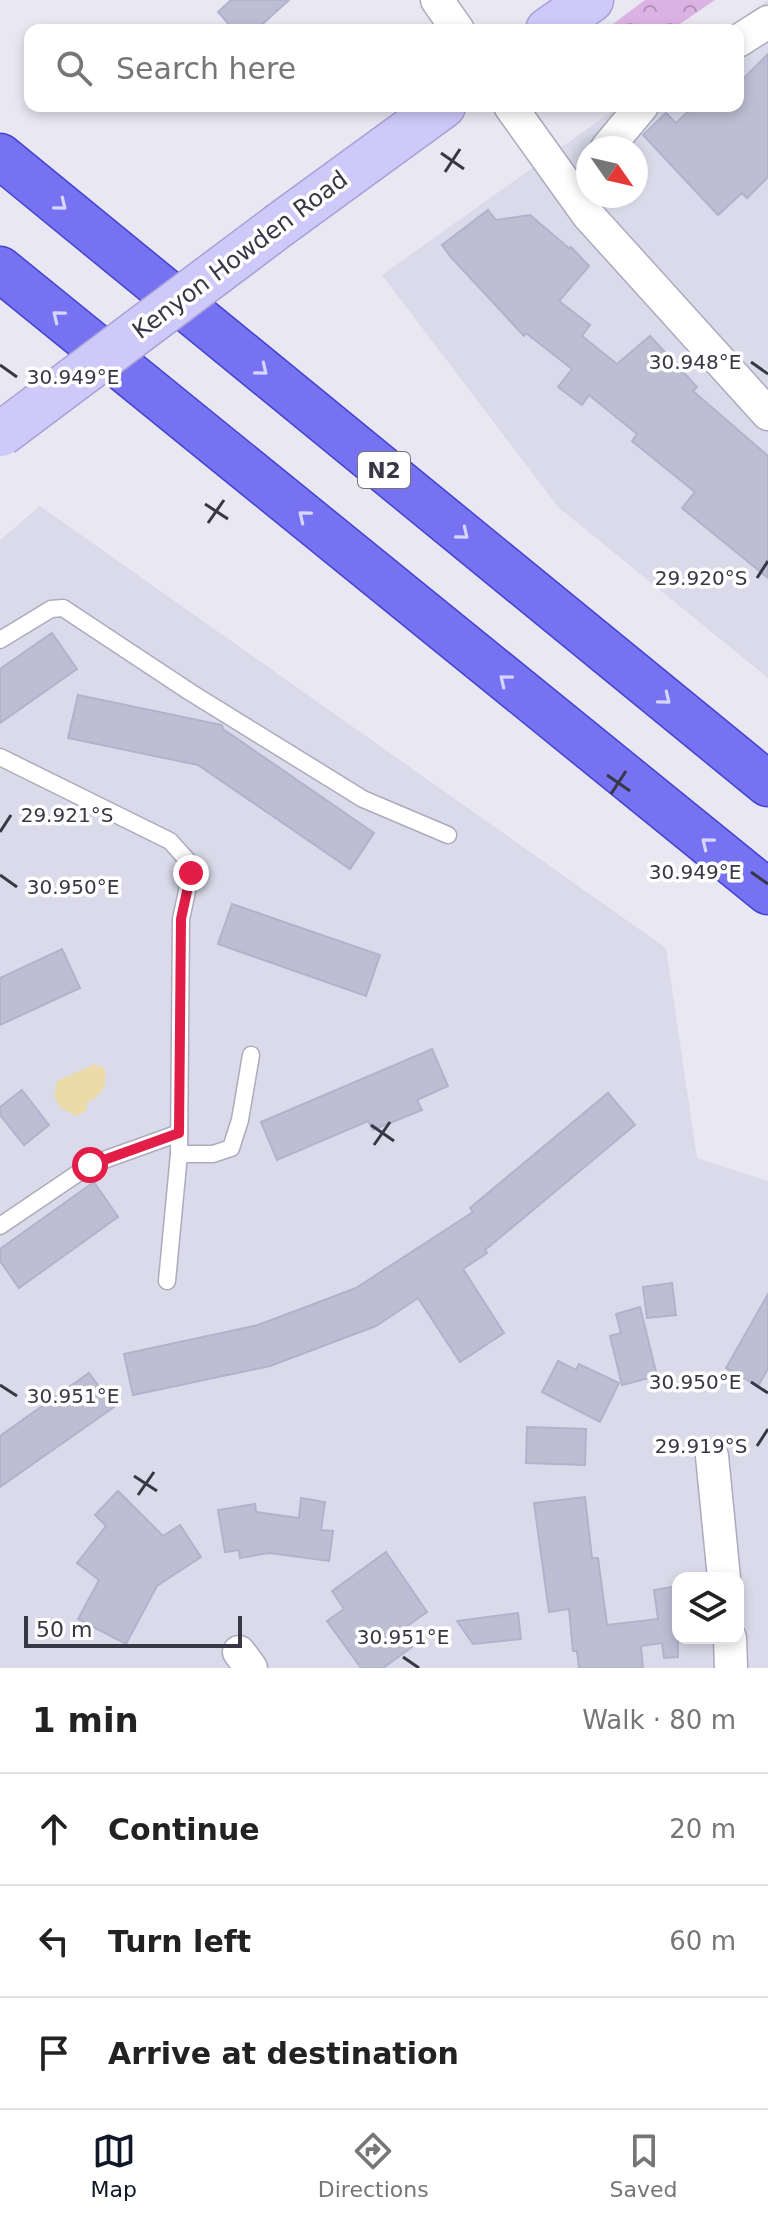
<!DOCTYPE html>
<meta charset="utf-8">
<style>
:root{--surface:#fff;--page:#f2f2f2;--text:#222;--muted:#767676;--line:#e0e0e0;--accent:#111827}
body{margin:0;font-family:"DejaVu Sans",sans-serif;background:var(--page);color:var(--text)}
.controls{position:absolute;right:24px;bottom:24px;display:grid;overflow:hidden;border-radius:16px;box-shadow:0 4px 12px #0003}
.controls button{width:72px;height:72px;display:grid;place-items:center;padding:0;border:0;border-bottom:2px solid var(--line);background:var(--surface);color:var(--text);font:40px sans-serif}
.compass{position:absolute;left:576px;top:136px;width:72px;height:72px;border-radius:50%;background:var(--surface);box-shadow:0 4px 12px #0003;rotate:124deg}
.scale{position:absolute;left:24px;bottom:20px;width:218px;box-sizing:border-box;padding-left:8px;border:4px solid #373745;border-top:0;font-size:22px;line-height:28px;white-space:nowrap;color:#373745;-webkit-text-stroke:6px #fff;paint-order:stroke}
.stop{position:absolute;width:24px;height:24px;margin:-18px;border:6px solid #e11d48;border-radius:50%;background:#fff}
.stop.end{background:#e11d48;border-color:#fff;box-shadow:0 2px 8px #0008}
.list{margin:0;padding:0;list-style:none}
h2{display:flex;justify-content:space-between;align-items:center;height:104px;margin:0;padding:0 32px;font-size:34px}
h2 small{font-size:26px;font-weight:400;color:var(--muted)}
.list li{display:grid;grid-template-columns:52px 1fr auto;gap:24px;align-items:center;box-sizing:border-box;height:112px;padding:0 32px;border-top:2px solid var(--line)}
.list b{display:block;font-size:30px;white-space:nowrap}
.list em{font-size:26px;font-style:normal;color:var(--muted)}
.icon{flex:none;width:44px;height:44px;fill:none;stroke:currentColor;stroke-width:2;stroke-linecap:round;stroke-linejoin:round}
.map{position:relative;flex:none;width:768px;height:1668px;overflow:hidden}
.search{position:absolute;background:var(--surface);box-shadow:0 4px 12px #0003;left:24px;right:24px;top:24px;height:88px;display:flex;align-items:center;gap:20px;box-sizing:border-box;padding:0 28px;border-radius:16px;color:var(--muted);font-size:30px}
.sheet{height:440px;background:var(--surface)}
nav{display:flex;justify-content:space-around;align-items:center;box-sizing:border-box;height:112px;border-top:2px solid var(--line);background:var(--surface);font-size:22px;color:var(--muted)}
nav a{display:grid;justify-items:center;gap:4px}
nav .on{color:var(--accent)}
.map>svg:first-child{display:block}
.residential{fill:#dbdaea;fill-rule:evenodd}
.forest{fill:url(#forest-crowns)}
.water{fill:#eadba8}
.building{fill:#bebed3;stroke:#b1b2cd;stroke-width:2}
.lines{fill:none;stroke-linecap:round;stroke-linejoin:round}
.lane-casing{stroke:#ababbd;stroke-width:19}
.street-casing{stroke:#ababbd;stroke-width:35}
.secondary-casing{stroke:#a7a1d7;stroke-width:47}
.highway-casing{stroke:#4343d1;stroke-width:47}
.lane{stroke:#fff;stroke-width:16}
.street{stroke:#fff;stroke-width:32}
.secondary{stroke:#cfc9fa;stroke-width:44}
.highway{stroke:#7772f2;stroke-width:44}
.secondary-bridge-casing{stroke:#a7a1d7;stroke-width:47;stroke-linecap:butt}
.secondary-bridge{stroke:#cfc9fa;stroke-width:44}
.oneway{stroke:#d6d5fb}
.route{stroke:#e11d48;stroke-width:10}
.ticks{fill:none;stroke:#373745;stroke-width:3}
.labels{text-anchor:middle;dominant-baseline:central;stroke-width:7;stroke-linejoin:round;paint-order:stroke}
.shield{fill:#fff;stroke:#73737d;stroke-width:2}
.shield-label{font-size:22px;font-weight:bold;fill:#373745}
.street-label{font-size:24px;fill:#373745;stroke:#fff}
.ticks-label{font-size:20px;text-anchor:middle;fill:#373745;stroke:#fff;stroke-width:7;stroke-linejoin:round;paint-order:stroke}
</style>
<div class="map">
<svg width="768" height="1668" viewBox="0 0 768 1668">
<defs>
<pattern id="forest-crowns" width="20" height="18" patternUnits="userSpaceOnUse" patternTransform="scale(2)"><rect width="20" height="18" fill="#dbb3e3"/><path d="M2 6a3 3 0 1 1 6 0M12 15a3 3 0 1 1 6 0" fill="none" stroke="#b292ba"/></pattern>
</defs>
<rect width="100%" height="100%" fill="#e8e7f2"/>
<!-- residential -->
<g class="residential">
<path d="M 768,0 L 768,678 L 558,507 L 382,275 L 619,106 L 738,106 L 738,30 L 725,30 ZM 588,148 L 636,148 L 636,196 L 588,196 Z"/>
<path d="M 40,506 L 666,948 L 697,1158 L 768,1181 L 768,1668 L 0,1668 L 0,540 ZM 678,1578 L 738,1578 L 738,1638 L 678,1638 Z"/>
</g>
<!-- forest -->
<path class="forest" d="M 645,0 L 715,0 L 671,30 L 605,30 Z"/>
<!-- water -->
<path class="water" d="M 95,1064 L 104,1068 C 109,1085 102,1094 87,1103 L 86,1111 L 76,1116 L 61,1108 L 54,1097 L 57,1081 Z"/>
<!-- building -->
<g class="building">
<path d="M 231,0 L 289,0 L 256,30 L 234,30 L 218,12 Z"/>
<path d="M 768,54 L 768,177 L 747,198 L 742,193 L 718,215 L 643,135 L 666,113 L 676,123 L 694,106 L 738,106 L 738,84 Z"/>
<path d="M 488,210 L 496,220 L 530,215 L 570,249 L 571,247 L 589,266 L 559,301 L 590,325 L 582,336 L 617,364 L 650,336 L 697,387 L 693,391 L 768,456 L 768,578 L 682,508 L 695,492 L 632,441 L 637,434 L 589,395 L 582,405 L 558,387 L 572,369 L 526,333 L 524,336 L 450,256 L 442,245 Z"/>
<path d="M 52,633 L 77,669 L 0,723 L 0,669 Z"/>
<path d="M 78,695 L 222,725 L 223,729 L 374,833 L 350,869 L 198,765 L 68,738 Z"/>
<path d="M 232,904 L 380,955 L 366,996 L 218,944 Z"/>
<path d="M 62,949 L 80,988 L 0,1025 L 0,978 Z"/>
<path d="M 432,1049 L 448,1086 L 417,1100 L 422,1110 L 373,1130 L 368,1121 L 277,1160 L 261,1122 Z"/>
<path d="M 22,1090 L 49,1125 L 24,1145 L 0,1115 L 0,1107 Z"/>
<path d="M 608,1093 L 635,1125 L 485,1250 L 487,1253 L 463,1269 L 504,1333 L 460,1362 L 418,1298 L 376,1326 L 270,1366 L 133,1395 L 124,1354 L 258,1325 L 356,1288 L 473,1212 L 470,1208 Z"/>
<path d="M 94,1182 L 118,1217 L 19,1288 L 0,1261 L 0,1249 Z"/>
<path d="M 672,1283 L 676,1315 L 647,1318 L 643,1287 Z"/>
<path d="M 768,1294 L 768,1369 L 758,1386 L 726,1368 Z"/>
<path d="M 640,1307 L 657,1376 L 622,1385 L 610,1336 L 621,1333 L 616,1314 Z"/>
<path d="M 558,1361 L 576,1370 L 579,1364 L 619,1383 L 600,1422 L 542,1392 Z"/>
<path d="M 89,1373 L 114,1407 L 0,1487 L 0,1436 Z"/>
<path d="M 527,1427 L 586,1429 L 585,1465 L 526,1463 Z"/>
<path d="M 118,1491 L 163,1536 L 180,1525 L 201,1557 L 157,1586 L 126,1644 L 78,1619 L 99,1580 L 77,1563 L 106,1526 L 95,1515 Z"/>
<path d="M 585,1497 L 592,1558 L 598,1558 L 607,1625 L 658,1619 L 654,1590 L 678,1586 L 678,1657 L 664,1658 L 662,1643 L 641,1646 L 643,1668 L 579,1668 L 577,1651 L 573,1651 L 569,1609 L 549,1612 L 534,1503 Z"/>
<path d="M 301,1498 L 325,1502 L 321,1530 L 333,1531 L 329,1561 L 269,1553 L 240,1558 L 239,1550 L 225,1552 L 218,1510 L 255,1504 L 256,1512 L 299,1518 Z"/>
<path d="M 386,1552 L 427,1612 L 400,1631 L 412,1647 L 383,1668 L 361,1668 L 327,1621 L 344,1609 L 332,1591 Z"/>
<path d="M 518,1613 L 521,1639 L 473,1644 L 457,1621 Z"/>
</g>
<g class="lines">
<defs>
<g id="lane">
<path d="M 0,640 L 51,609 L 63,608 L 190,692 L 363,799 L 448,835"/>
<path d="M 0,757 L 170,841 L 188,861 L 191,873 L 181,919 L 179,1154 L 167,1281"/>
<path d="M 179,1154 L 213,1154 L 231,1148 L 240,1120 L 251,1055"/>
<path d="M 0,1226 L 90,1165 L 179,1133"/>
</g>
<g id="street">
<path d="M 437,0 L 458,30"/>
<path d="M 738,41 L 768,22"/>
<path d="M 510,106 L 588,215 L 768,414"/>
<path d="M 607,148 L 642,106"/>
<path d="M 712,1456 L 724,1578"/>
<path d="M 730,1638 L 731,1668"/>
<path d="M 239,1652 L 251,1668"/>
</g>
<g id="secondary">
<path d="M 548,30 L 591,0"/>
<path d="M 281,224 L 443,106"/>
</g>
<g id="highway">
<path d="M 0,156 L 768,784"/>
<path d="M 0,269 L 768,892"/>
</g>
</defs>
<!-- lane casing -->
<use href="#lane" class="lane-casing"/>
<!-- street casing -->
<use href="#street" class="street-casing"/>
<!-- secondary casing -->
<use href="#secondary" class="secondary-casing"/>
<!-- highway casing -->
<use href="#highway" class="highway-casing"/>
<!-- lane -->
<use href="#lane" class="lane"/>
<!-- street -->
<use href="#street" class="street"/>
<!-- secondary -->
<use href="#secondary" class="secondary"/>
<!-- highway -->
<use href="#highway" class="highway"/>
<defs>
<path id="secondary-bridge" d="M 1,434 L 281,224"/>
</defs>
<!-- secondary-bridge casing -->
<use href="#secondary-bridge" class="secondary-bridge-casing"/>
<!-- secondary-bridge -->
<use href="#secondary-bridge" class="secondary-bridge"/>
</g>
<!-- one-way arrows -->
<defs><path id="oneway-chevron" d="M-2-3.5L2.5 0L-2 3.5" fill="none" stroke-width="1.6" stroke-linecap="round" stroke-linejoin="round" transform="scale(2)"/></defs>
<g class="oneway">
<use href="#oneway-chevron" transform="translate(61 205) rotate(39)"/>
<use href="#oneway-chevron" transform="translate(58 316) rotate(-141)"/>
<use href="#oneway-chevron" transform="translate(262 370) rotate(39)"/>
<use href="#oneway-chevron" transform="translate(304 516) rotate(-141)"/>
<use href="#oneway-chevron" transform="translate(463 534) rotate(39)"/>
<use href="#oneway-chevron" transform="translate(505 680) rotate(-141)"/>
<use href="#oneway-chevron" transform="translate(665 699) rotate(39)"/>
<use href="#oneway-chevron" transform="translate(707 843) rotate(-141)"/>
</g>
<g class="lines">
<!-- route -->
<path class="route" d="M 90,1165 L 179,1133 L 181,919 L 191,873"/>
</g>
<!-- ticks -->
<path class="ticks" d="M 441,153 L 464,169M 445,172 L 460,149M 751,362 L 768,374M 0,365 L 17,377M 205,504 L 228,519M 208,523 L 224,500M 757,578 L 768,561M 607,775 L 630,791M 611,794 L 626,771M 0,832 L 11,815M 751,872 L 768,884M 0,875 L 17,887M 371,1125 L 394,1141M 374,1145 L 390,1122M 751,1382 L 768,1393M 0,1385 L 17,1396M 757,1446 L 768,1429M 134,1476 L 157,1491M 138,1495 L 154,1472M 403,1657 L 419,1668"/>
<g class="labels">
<!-- shield labels -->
<rect class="shield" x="358" y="452" width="52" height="36" rx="6"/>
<g class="shield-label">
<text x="384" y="470">N2</text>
</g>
<!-- street labels -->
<g class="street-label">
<text transform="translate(240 255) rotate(-37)">Kenyon Howden Road</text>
</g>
</g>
<g class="ticks-label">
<text x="695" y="369">30.948°E</text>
<text x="73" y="384">30.949°E</text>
<text x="701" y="585">29.920°S</text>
<text x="67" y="822">29.921°S</text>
<text x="695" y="879">30.949°E</text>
<text x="73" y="894">30.950°E</text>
<text x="695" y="1389">30.950°E</text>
<text x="73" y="1403">30.951°E</text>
<text x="701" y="1453">29.919°S</text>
<text x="403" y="1644">30.951°E</text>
</g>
</svg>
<div class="controls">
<button><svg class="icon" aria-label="layers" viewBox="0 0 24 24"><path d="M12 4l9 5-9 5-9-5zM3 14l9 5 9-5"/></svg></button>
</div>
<svg class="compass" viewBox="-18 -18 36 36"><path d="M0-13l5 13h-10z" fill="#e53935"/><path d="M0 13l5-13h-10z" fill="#767676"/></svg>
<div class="scale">50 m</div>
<div class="stop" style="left:90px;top:1165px"></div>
<div class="stop end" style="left:191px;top:873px"></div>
<div class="search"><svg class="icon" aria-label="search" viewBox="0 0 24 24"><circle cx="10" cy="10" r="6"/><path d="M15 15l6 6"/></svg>Search here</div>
</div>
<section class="sheet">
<h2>1 min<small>Walk · 80 m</small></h2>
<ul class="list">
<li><svg class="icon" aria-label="ahead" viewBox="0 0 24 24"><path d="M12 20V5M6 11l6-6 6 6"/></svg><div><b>Continue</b></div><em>20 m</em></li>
<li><svg class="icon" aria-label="left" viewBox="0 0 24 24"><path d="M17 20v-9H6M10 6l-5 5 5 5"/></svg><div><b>Turn left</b></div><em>60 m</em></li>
<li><svg class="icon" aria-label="arrive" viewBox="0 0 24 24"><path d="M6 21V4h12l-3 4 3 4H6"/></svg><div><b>Arrive at destination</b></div></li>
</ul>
</section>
<nav>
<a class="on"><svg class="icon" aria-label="map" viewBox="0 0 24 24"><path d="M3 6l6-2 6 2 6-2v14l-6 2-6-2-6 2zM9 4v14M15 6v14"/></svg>Map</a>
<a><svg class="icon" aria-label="directions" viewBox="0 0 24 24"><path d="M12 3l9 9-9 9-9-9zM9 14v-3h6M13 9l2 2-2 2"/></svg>Directions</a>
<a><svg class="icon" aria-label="saved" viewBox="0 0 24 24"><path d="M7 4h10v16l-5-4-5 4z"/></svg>Saved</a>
</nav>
